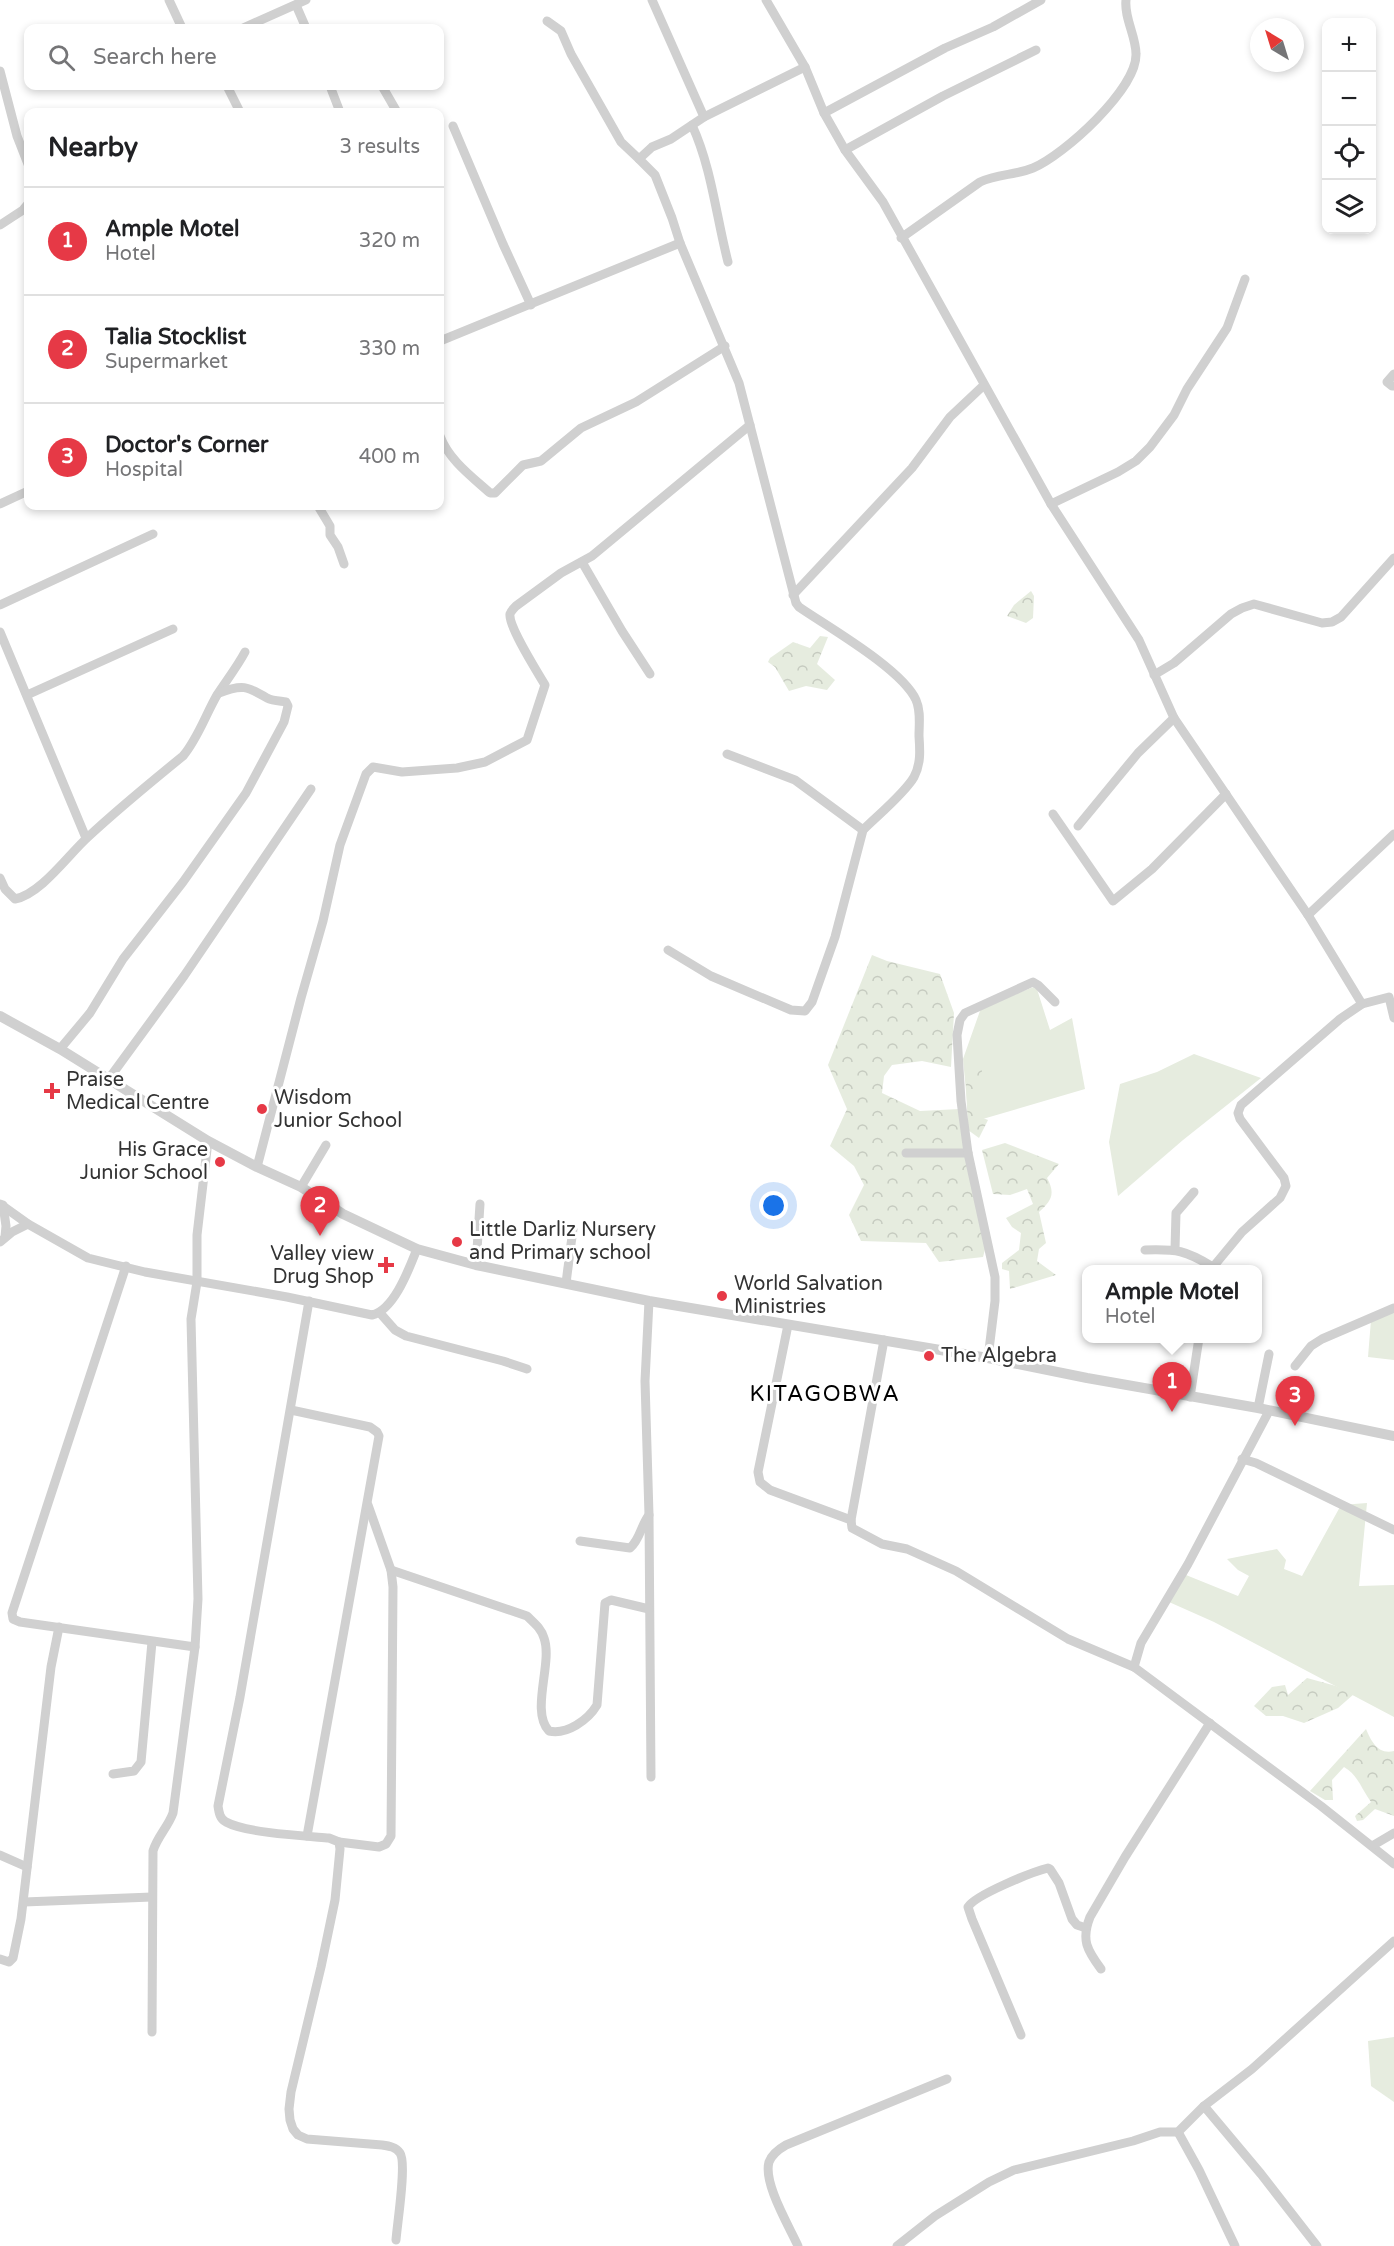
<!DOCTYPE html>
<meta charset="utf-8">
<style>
:root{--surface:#fff;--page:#f6f6f6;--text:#202124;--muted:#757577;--line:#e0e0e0;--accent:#e63946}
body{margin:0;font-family:"Varela Round",sans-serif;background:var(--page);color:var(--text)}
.controls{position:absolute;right:18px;top:18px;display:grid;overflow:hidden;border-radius:12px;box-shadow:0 3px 9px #0003}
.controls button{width:54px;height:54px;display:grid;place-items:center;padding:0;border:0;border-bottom:2px solid var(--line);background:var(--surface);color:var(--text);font:30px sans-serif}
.compass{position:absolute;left:1250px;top:18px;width:54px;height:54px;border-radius:50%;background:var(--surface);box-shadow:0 3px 9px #0003;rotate:322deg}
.you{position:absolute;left:774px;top:1206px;width:21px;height:21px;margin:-15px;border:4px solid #fff;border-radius:50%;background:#1a73e8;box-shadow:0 0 0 9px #1a73e833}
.badge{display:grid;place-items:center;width:39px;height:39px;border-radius:50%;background:var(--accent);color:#fff;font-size:20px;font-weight:700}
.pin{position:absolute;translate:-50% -50px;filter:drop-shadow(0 2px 3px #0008)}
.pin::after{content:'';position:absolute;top:32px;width:21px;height:18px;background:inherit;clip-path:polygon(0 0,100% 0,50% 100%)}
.popup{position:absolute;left:1082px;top:1265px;width:180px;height:78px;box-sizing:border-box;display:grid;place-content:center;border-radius:12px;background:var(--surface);filter:drop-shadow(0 2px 4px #0005);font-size:20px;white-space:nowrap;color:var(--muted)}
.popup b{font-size:22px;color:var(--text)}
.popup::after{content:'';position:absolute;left:50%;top:100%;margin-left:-12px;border:12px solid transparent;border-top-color:var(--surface)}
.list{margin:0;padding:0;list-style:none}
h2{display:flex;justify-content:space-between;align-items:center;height:78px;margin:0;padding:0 24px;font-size:26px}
h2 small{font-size:20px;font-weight:400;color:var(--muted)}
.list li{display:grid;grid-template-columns:39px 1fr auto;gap:18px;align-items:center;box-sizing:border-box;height:108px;padding:0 24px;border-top:2px solid var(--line)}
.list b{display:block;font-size:22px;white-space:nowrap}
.list p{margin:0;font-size:20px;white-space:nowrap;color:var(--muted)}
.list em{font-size:20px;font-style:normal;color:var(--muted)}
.icon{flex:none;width:33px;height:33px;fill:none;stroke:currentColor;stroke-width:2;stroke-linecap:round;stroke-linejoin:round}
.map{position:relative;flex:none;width:1394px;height:2246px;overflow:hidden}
.search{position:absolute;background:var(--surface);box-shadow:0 3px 9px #0003;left:24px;top:24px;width:420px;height:66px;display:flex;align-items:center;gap:15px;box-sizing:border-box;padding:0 21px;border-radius:12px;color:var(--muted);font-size:22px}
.panel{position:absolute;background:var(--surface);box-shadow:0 3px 9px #0003;left:24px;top:108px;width:420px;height:402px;border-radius:12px}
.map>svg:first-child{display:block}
.grass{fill:#e6ecdf}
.forest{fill:url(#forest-crowns)}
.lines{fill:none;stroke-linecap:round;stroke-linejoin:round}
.minor{stroke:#d0d0d0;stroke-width:9}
.tertiary{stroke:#d0d0d0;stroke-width:10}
.poi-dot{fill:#e63946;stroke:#fff;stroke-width:2}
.labels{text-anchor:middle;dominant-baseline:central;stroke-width:6;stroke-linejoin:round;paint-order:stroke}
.poi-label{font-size:20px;fill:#333;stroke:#fff;text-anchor:start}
.quarter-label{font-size:22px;letter-spacing:1.5px;fill:#000;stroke:#fff}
</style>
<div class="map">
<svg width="1394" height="2246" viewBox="0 0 1394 2246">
<defs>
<pattern id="forest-crowns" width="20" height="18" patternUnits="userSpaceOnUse" patternTransform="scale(1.5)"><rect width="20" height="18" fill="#e6ecdf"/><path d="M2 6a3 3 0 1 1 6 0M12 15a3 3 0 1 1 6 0" fill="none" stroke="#c6cbc0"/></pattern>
</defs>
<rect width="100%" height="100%" fill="#fff"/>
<!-- grass -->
<g class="grass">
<path d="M 1036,986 L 1050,1030 L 1072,1018 L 1085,1089 L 969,1123 L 963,1059 L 981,1008 Z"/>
<path d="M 1194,1054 L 1261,1078 L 1183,1140 L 1118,1196 L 1109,1142 L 1120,1084 L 1157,1072 Z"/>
<path d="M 1394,1310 L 1394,1360 L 1368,1357 L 1371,1320 Z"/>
<path d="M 1367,1503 L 1359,1586 L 1394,1585 L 1394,1717 L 1214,1622 L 1169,1602 L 1186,1575 L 1238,1596 L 1249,1576 L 1238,1570 L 1227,1559 L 1277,1549 L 1286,1560 L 1284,1569 L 1302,1576 L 1341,1505 Z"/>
<path d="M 1394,2037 L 1394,2102 L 1371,2086 L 1368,2041 Z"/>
</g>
<!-- forest -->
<g class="forest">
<path d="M 1031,591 L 1034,596 L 1033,618 L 1026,623 L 1007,616 L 1014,605 Z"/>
<path d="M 820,636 L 828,637 L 817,664 L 835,680 L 827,690 L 806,686 L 789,691 L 775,667 L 768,662 L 770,658 L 793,642 L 810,648 Z"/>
<path d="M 872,955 L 887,961 L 940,974 L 954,1013 L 951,1067 L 922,1061 L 892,1065 L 884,1076 L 882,1093 L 920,1111 L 960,1109 L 986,1246 L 983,1257 L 939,1262 L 926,1243 L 861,1241 L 849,1215 L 864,1185 L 854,1166 L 830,1146 L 847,1109 L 828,1065 Z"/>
<path d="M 974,1062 L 982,1070 L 981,1081 L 975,1099 L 978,1116 L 988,1120 L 979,1138 L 968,1130 L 965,1064 Z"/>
<path d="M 1005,1143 L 1059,1164 L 1047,1178 C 1056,1194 1051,1201 1039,1212 L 1046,1243 L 1039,1249 L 1037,1261 L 1056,1275 L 1010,1289 L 1009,1271 L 1002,1269 L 1002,1263 L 1019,1250 L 1021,1233 L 1012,1227 L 1006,1218 L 1033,1204 L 1027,1189 L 1010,1195 L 993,1194 L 982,1150 Z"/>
<path d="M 1307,1678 L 1336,1686 L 1354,1694 L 1338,1708 L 1304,1723 L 1283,1716 L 1266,1716 L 1254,1706 L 1272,1687 L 1285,1685 L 1288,1695 Z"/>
<path d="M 1366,1729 C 1371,1741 1378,1755 1394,1751 L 1394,1816 L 1375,1809 L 1363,1820 L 1357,1821 L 1355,1816 L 1371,1802 C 1362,1790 1358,1775 1344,1767 L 1332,1780 L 1333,1800 L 1325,1800 L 1310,1791 Z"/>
</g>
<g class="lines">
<!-- minor -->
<g class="minor">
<path d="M 169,0 L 182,28"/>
<path d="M 652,0 L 704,117"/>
<path d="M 766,0 L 805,67 L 824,113 L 845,150 L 883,202 L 1051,504 L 1139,640 L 1174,718 L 1308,915 L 1362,1004 L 1389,997 L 1394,1018"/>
<path d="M 296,5 L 306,28"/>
<path d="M 547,21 L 561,31 L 571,54 L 621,142 L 639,159"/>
<path d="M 243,28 L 306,0"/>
<path d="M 0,71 L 17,136 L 28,164"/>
<path d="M 227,86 L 240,112"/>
<path d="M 330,86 L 340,112"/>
<path d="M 382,86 L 397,112"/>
<path d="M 824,113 L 945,48 L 993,27 L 1041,0"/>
<path d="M 692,125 C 712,169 716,216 728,262"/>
<path d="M 453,126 L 503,244 L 531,305"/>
<path d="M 845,150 L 943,96 L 1036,50"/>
<path d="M 0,225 L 23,210 L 28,204"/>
<path d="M 901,238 L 980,182 C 997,174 1016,175 1033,168 C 1064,155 1137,89 1136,54 C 1136,36 1124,18 1126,0"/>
<path d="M 440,341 L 680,243"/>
<path d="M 1394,374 L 1387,382 L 1392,386 L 1394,386"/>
<path d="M 440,436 C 449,460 471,476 490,493 L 495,493 L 523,465 L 541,461 L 581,428 L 636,402 L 725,346"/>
<path d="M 0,504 L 28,491"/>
<path d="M 1051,504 L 1118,472 L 1136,461 L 1150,447 L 1174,415 L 1187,389 L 1227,328 L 1245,279"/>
<path d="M 318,506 L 330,526 L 330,535 L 338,547 L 344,564"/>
<path d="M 582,562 L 622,631 L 650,674"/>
<path d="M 793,595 L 912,468 L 950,417 L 984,385"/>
<path d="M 0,605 L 153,534"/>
<path d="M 0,632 L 86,838"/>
<path d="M 1154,675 L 1174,663 L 1231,614 L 1242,608 L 1254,604 L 1322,623 L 1332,622 L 1341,617 L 1394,558"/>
<path d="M 27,695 L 173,629"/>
<path d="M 727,754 L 795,780 L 863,830 C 877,816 905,793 914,777 C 921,764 920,750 919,736 C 919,724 921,711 916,700 C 902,669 828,627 799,607 L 796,603 L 739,383 L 680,243 L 672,218 L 655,175 L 639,159 L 652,147 L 671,139 L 704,117 L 805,67"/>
<path d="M 1053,814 L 1113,901 L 1152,869 L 1226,794"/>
<path d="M 1078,826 L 1138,753 L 1174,718"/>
<path d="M 0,878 L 5,889 L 15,899 C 41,894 68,855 88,837 C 118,809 151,782 183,756 C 198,738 205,716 217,695 C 226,681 237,667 245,652"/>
<path d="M 1308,915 L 1394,834"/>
<path d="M 668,950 L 711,976 L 791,1010 L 805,1011 L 812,1002 L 835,937 L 863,830"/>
<path d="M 60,1049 L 90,1013 L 123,959 L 183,882 L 246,793 L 284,722 L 288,706 L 286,702 C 280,701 273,701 267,698 C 247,686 242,684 219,693"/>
<path d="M 108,1080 L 184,976 L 311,789"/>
<path d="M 906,1153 L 968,1153"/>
<path d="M 257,1167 L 301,998 L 323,921 L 340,845 L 366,774 L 373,767 L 402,772 L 457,768 L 485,762 L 527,740 L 545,685 C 538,673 508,626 510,614 C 511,611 514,608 516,606 L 561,573 L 592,556 L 750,425"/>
<path d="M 301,1187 L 326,1145"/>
<path d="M 0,1204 L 28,1224 L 88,1258 L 145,1272 L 287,1297 L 372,1315 C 394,1310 409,1269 417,1249"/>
<path d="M 3,1205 L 6,1226 L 5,1237"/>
<path d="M 0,1242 L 12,1232 L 28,1224"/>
<path d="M 1175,1249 L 1176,1213 L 1194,1192"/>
<path d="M 1145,1250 C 1177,1249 1185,1250 1213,1267 L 1213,1270"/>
<path d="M 476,1265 L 480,1204"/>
<path d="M 126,1266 L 12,1613 L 13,1619 L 20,1622 L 195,1647"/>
<path d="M 1221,1270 L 1213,1267 L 1242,1232 L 1280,1198 L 1286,1186 L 1284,1178 L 1240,1119 L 1238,1113 L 1241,1105 L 1340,1019 L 1362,1004"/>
<path d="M 566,1283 L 573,1229"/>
<path d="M 309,1301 L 240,1697 L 218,1806 C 219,1813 220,1819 226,1822 C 246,1833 305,1836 329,1838 L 339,1842 L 340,1849 L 335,1900 L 321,1967 L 291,2092 L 289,2109 L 290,2120 L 293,2129 L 298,2135 L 307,2139 L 382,2145 C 389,2146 396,2147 400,2153 C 407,2163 397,2225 396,2240"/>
<path d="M 649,1301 L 645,1381 L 649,1515 L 651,1777"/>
<path d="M 380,1313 L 395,1330 L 406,1336 L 503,1361 L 527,1369"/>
<path d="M 788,1325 L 758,1472 L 760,1482 L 770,1490 L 851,1520 L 852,1528 L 882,1544 L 907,1549 L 956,1571 L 1068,1639 L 1134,1667"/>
<path d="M 988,1358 L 995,1301 L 995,1277 L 968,1153 L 961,1101 L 957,1035 L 960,1020 L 965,1013 L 1033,982 L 1038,985 L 1055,1002"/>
<path d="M 1295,1366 L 1311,1346 L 1322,1339 L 1394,1308"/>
<path d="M 1190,1397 L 1199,1338"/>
<path d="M 1258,1408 L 1269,1354"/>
<path d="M 291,1410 L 370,1427 L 377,1432 L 379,1436 L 307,1836"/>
<path d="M 1269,1411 L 1188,1564 L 1141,1643 L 1134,1667 L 1321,1806 L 1394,1864"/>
<path d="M 1242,1459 L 1256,1463 L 1394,1530"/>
<path d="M 851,1520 L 884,1340"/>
<path d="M 580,1541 L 630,1548 C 640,1540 641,1525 649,1515"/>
<path d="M 391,1570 L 527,1616 C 534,1623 541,1628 544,1638 C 553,1663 530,1711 549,1731 C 567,1735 588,1720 597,1705 L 605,1603 L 611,1600 L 649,1609"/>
<path d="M 113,1774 L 134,1771 L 141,1762 L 152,1642"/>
<path d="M 339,1842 L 379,1847 L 386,1844 L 391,1836 L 393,1587 L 391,1570 L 368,1505"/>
<path d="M 1372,1846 L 1394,1833"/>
<path d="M 0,1855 L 27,1867"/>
<path d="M 24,1902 L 152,1897"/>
<path d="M 0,1959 L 9,1962 L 13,1958 L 21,1919 L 51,1667 L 59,1627"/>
<path d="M 1101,1969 C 1087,1950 1081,1940 1090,1917 L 1125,1857 L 1210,1723"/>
<path d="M 152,2032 L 153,1851 C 157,1837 168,1827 173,1813 L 195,1647 L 198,1599 L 191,1319 L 197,1282 L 197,1235 L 208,1141"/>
<path d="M 1021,2035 L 972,1919 L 968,1907 C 975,1895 1032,1872 1048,1868 L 1050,1869 L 1059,1883 L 1072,1919 L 1077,1925 L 1086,1928"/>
<path d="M 1204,2106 L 1261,2174 L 1317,2246"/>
<path d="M 1178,2132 L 1199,2170 L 1235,2246"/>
<path d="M 798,2246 C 789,2226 763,2183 769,2162 C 772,2154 779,2149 786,2145 L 947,2079"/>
<path d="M 897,2246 L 935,2216 L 989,2182 L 1014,2170 L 1133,2141 L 1160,2132 L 1178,2132 L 1204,2106 L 1252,2069 L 1394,1941"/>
</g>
<!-- tertiary -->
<path class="tertiary" d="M 0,1016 L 60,1049 L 208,1141 L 257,1167 L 301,1187 L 343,1214 L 417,1249 L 476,1265 L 649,1301 L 988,1358 L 1087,1378 L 1258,1408 L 1394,1436"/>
</g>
<!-- markers -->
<g class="poi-dot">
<path d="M49 1082h6v6h6v6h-6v6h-6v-6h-6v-6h6z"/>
<circle cx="262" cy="1109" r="6"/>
<circle cx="220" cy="1162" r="6"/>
<circle cx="457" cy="1242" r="6"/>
<path d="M383 1256h6v6h6v6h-6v6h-6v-6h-6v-6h6z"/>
<circle cx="722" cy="1296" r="6"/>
<circle cx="929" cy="1356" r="6"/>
</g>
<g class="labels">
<!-- poi labels -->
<g class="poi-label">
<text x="66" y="1080">Praise<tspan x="66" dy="23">Medical Centre</tspan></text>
<text x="274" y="1098">Wisdom<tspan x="274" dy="23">Junior School</tspan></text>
<text x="208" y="1150" text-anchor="end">His Grace<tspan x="208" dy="23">Junior School</tspan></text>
<text x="469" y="1230">Little Darliz Nursery<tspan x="469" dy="23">and Primary school</tspan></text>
<text x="374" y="1254" text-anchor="end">Valley view<tspan x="374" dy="23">Drug Shop</tspan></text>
<text x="734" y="1284">World Salvation<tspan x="734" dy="23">Ministries</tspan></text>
<text x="941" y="1356">The Algebra</text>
</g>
<!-- quarter labels -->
<g class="quarter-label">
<text x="825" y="1394">KITAGOBWA</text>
</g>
</g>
</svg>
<div class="controls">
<button>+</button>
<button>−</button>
<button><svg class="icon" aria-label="locate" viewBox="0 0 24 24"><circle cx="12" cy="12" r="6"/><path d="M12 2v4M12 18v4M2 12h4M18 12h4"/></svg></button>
<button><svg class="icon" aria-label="layers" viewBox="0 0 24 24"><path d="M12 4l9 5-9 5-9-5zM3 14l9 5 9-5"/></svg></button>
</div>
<svg class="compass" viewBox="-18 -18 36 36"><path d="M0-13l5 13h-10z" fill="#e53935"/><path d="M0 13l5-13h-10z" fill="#757577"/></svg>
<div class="you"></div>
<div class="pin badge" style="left:1172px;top:1412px">1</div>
<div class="popup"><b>Ample Motel</b>Hotel</div>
<div class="pin badge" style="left:320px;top:1236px">2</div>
<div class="pin badge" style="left:1295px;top:1426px">3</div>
<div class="search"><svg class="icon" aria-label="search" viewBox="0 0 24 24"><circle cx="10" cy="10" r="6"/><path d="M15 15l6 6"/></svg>Search here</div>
<section class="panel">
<h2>Nearby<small>3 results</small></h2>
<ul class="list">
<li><span class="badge">1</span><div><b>Ample Motel</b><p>Hotel</p></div><em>320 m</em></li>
<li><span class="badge">2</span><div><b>Talia Stocklist</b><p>Supermarket</p></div><em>330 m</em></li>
<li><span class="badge">3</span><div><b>Doctor's Corner</b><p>Hospital</p></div><em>400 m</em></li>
</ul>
</section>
</div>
